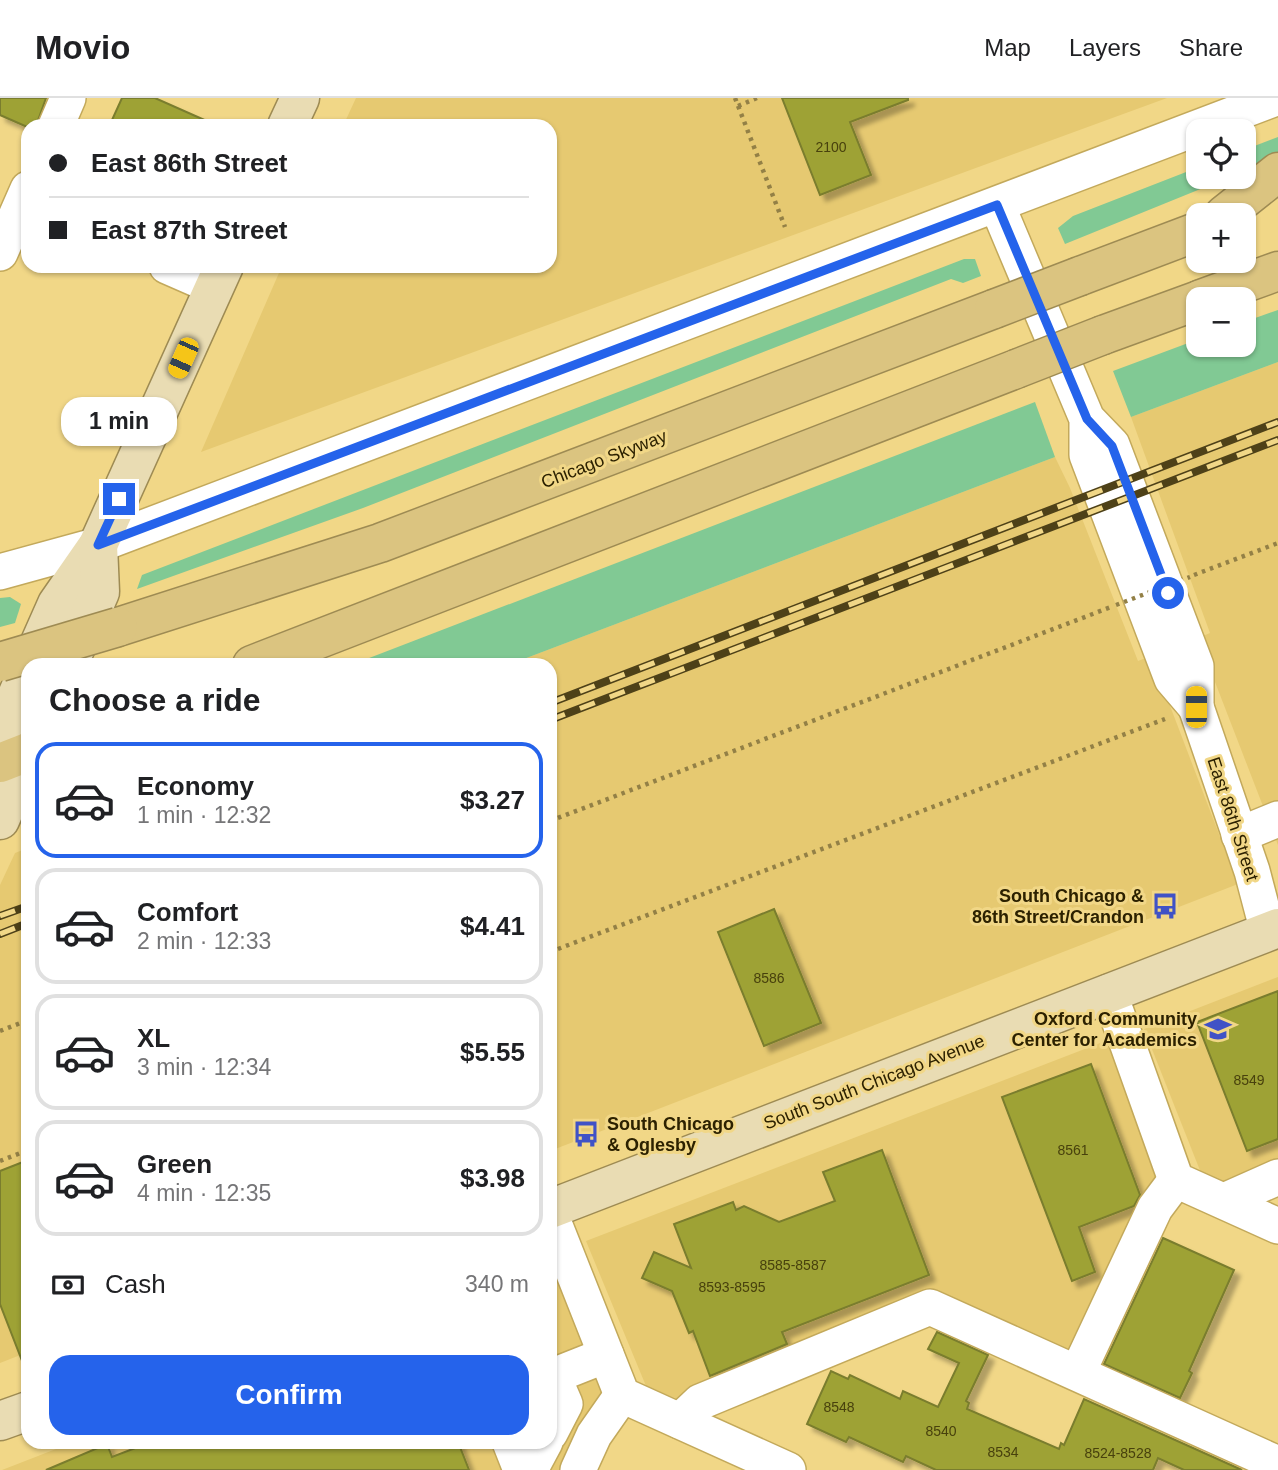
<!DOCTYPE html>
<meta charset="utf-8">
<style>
:root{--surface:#fff;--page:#f6f6f6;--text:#202124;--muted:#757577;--line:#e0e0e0;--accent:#2563eb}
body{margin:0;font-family:Helvetica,sans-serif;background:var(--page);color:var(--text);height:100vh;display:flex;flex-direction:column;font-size:26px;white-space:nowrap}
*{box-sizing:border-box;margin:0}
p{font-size:23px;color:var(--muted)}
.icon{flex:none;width:38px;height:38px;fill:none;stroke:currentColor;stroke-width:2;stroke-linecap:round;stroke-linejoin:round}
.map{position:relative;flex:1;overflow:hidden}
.panel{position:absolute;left:21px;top:560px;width:536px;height:791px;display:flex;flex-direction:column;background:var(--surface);border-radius:21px;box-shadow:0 2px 5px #0004}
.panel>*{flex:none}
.top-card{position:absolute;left:21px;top:21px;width:536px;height:154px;border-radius:21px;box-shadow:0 2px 5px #0004;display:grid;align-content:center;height:154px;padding:0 28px;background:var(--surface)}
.fabs{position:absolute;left:1186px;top:21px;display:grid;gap:14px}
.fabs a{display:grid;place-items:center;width:70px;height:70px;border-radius:14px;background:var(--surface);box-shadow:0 2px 5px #0004;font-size:35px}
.end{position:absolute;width:32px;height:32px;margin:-16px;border:9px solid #2563eb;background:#fff;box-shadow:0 0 0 4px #fff}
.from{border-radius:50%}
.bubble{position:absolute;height:49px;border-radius:21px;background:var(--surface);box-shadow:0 2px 5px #0004;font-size:23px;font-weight:700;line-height:49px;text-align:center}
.car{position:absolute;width:21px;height:42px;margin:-21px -10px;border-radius:9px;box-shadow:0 0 5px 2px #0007;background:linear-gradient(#f5c518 24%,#345 0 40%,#f5c518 0 76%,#345 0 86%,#f5c518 0)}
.top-card b{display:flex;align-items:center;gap:24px;height:66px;font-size:26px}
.top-card b+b{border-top:2px solid var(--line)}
.top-card i{width:18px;height:18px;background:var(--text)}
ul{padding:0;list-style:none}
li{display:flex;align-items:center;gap:21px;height:116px;margin:0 14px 10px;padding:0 14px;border:4px solid var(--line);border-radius:21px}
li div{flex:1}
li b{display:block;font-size:26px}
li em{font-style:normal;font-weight:700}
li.on{border-color:var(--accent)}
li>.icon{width:63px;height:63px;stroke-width:1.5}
h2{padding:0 28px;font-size:32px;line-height:84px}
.pay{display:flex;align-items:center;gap:18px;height:77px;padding:0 28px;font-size:26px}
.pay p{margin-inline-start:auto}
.primary-button{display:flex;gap:14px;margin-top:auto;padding:14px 28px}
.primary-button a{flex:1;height:80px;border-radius:21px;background:var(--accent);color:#fff;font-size:28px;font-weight:700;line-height:80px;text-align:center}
header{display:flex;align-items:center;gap:42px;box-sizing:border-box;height:98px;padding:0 35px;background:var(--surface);border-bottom:2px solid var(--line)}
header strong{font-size:33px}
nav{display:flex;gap:38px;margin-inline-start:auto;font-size:24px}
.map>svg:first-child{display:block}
.built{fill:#e6c971}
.green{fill:#81c994}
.building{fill:#9ea235;stroke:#7a7d2d;stroke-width:2;filter:url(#shadow)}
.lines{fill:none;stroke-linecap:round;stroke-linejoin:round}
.minor-casing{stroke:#c3a95b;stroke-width:38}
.major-casing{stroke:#9e8b53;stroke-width:41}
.highway-casing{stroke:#9e8b53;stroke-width:41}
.path{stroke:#938046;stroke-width:4.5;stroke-dasharray:3.5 5;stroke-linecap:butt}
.minor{stroke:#fff;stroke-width:35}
.major{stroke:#e9dcb3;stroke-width:38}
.highway{stroke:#dbc480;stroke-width:38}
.rail-casing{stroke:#4e4118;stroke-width:8}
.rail{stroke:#f1d787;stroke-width:5;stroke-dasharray:16;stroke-linecap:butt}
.highway-bridge-casing{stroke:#9e8b53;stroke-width:41;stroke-linecap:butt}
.path-bridge{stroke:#938046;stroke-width:4.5;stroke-dasharray:3.5 5;stroke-linecap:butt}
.highway-bridge{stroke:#dbc480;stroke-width:38}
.route{stroke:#2563eb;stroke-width:9}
.labels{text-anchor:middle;stroke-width:6;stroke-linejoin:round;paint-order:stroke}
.number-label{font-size:14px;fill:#48410d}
.street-label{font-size:18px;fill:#2c2100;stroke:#f1d787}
.poi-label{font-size:18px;font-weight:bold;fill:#2c2100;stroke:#f1d787;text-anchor:end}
</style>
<header>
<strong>Movio</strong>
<nav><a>Map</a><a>Layers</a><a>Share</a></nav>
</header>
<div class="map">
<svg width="1278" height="1372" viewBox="0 0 1278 1372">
<defs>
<filter id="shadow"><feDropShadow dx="6" dy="6" stdDeviation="2" flood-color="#0004"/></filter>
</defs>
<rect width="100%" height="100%" fill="#f1d787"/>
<!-- built -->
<g class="built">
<path d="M 356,0 L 1167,0 L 201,354 L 282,168 L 550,168 L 550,28 L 343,28 Z"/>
<path d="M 1278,264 L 1278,747 L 1198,540 L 1210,535 L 1131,319 Z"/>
<path d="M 1055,359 L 1070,390 L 1138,563 L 1151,558 L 1238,786 L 550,1053 L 550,567 L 508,567 Z"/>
<path d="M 28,750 L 28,1254 L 0,1265 L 0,787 L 15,755 Z"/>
<path d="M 1278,879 L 1278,1079 L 1245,1093 L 1201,1075 L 1144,931 Z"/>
<path d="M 1108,942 L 1162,1099 L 1078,1274 L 930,1209 L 695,1308 L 646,1288 L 586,1143 Z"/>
<path d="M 550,1160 L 611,1312 L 578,1372 L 2,1372 L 74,1344 L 550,1344 Z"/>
</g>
<!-- green -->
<g class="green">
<path d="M 1278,39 L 1278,59 L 1244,73 L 1244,52 Z"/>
<path d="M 1199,69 L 1199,79 L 1230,79 L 1065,146 L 1058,130 L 1073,118 Z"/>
<path d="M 964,161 L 975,161 L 981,178 L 963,185 L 951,181 L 363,410 L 137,491 L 142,477 Z"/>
<path d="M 1278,212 L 1278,264 L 1131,319 L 1113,273 L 1199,241 L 1199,247 L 1244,247 L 1244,224 Z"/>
<path d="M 1035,304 L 1055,359 L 508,567 L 351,567 Z"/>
<path d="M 10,499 L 21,506 L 15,525 L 0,529 L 0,500 Z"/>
</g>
<!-- building -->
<g class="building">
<path d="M 0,0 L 46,0 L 36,28 L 25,28 L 0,17 Z"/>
<path d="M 122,0 L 155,0 L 218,28 L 125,28 L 112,22 Z"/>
<path d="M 782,0 L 908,0 L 908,2 L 850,24 L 871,77 L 820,97 Z"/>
<path d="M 774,811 L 821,925 L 764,948 L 718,834 Z"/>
<path d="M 1278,893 L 1278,1041 L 1247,1053 L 1197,924 Z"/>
<path d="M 1091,966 L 1140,1097 L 1134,1108 L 1079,1129 L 1095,1174 L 1072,1183 L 1002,999 Z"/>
<path d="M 882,1052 L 929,1177 L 782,1234 L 787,1246 L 710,1278 L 693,1233 L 689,1235 L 672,1193 L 642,1180 L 654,1154 L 691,1170 L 674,1126 L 733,1104 L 736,1112 L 744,1108 L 779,1124 L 835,1103 L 823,1074 Z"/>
<path d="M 28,1062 L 28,1273 L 26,1273 L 0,1206 L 0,1073 Z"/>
<path d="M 1163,1140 L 1234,1172 L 1189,1273 L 1192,1275 L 1180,1300 L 1104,1266 Z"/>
<path d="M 937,1234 L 988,1257 L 966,1303 L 969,1305 L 967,1311 L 1059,1351 L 1061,1345 L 1064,1347 L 1084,1301 L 1242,1372 L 1184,1372 L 1158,1360 L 1153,1372 L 936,1372 L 906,1358 L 903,1364 L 849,1339 L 846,1344 L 807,1326 L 831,1273 L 848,1281 L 850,1277 L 900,1301 L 903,1293 L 938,1309 L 959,1265 L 928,1251 Z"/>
<path d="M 151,1344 L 458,1344 L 469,1372 L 46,1372 L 107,1346 L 112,1359 Z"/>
</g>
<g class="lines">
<!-- minor casing -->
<g class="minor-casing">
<g id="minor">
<path d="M 56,28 L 68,0"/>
<path d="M 997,107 L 1087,321 L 1112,347 L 1196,568 L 1196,609 L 1172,581 L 1087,357 L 1087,321"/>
<path d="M 0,155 L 28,91"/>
<path d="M 167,168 L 215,189"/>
<path d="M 0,474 L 98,447 L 1276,0"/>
<path d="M 1196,609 L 1252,773 L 1268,834"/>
<path d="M 1239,737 L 1278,721"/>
<path d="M 1109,894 L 1176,1082 L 1278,1128"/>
<path d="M 1224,1103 L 1278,1079"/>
<path d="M 550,1115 L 622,1297 L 788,1372"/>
<path d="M 1078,1274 L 1155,1110 L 1176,1082"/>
<path d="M 680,1323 L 700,1304 L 930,1209 L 1278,1366"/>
<path d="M 550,1335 L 565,1306 L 553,1278 L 606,1257"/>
<path d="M 510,1344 L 521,1372"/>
<path d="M 530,1372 L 545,1344"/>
<path d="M 578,1372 L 594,1337 L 622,1297"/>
</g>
</g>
<!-- major casing -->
<g class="major-casing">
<g id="major">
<path d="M 287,28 L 300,0"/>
<path d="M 30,567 L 57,506 L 98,447 L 224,168"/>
<path d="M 68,567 L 100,494 L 98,447"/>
<path d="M 0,637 L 28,572"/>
<path d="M 0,722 L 28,658"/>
<path d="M 550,1111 L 1278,830"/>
<path d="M 0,1323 L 28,1313"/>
</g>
</g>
<!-- highway casing -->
<g class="highway-casing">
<g id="highway">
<path d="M 1224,117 L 1278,74"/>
<path d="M 1080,178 L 1199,133"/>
<path d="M 1201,201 L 1278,173"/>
<path d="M 1103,237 L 1199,202"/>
<path d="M 118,529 L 380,445 L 994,211"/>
<path d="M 252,567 L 1016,271"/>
<path d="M 0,665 L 28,654"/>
</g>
</g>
<!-- path -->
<g class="path">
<path d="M 735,0 L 785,129"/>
<path d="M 738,8 L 757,0"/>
<path d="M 1194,477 L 1278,445"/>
<path d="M 550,723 L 1111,509"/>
<path d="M 550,854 L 1165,621"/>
<path d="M 0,933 L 28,922"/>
<path d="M 0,1063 L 28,1052"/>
</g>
<!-- minor -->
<use href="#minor" class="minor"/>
<!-- major -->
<use href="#major" class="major"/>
<!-- highway -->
<use href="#highway" class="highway"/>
<!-- rail casing -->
<g class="rail-casing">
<g id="rail">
<path d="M 550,605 L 1278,324"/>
<path d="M 550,622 L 1278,342"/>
<path d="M 0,818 L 28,808"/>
<path d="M 0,836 L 28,825"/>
</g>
</g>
<!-- rail -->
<use href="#rail" class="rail"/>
<!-- highway-bridge casing -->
<g class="highway-bridge-casing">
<g id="highway-bridge">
<path d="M 994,211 L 1080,178"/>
<path d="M 1016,271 L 1103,237"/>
<path d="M 0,564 L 118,529"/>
</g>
</g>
<!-- path-bridge -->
<path class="path-bridge" d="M 1116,507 L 1190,479"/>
<!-- highway-bridge -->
<use href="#highway-bridge" class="highway-bridge"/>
</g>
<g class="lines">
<!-- route -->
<path class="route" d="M 119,401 L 98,447 L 997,107 L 1087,321 L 1112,348 L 1168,495"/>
</g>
<!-- icons -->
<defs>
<g id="bus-bare" transform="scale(2.1)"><path d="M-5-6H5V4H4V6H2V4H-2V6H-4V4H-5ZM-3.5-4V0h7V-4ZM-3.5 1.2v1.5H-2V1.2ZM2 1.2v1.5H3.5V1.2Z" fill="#4052c6" stroke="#f1d787" stroke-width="2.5" paint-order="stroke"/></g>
<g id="school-bare" transform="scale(2.1)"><path d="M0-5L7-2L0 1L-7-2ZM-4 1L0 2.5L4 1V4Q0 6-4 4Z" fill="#4052c6" stroke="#f1d787" stroke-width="2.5" paint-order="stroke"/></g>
</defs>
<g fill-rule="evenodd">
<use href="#bus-bare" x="1165" y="808"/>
<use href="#school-bare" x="1218" y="931"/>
<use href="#bus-bare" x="586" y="1036"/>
</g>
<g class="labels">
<!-- number labels -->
<g class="number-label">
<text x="831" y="54">2100</text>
<text x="769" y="885">8586</text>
<text x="1249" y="987">8549</text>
<text x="1073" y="1057">8561</text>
<text x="793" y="1172">8585-8587</text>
<text x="732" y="1194">8593-8595</text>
<text x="839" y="1314">8548</text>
<text x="941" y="1338">8540</text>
<text x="1003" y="1359">8534</text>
<text x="1118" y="1360">8524-8528</text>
</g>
<!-- street labels -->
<g class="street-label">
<text transform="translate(604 361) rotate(-21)" y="6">Chicago Skyway</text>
<text transform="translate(1233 721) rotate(72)" y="6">East 86th Street</text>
<text transform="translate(874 984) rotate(-21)" y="6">South South Chicago Avenue</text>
</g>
<!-- poi labels -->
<g class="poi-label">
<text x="1144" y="804">South Chicago &amp;<tspan x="1144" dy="21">86th Street/Crandon</tspan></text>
<text x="1197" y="927">Oxford Community<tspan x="1197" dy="21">Center for Academics</tspan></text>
<text x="607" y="1032" text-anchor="start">South Chicago<tspan x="607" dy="21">&amp; Oglesby</tspan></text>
</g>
</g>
</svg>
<div class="fabs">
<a><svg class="icon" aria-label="locate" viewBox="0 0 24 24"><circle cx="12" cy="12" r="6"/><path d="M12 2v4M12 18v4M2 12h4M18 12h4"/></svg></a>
<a>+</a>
<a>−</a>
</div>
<i class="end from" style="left:1168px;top:495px"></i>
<i class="end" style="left:119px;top:401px"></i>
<div class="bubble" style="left:61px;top:299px;width:116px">1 min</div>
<i class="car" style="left:183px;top:260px;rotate:204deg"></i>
<i class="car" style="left:1196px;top:609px;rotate:0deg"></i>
<div class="top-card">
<b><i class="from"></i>East 86th Street</b>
<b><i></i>East 87th Street</b>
</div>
<section class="panel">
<h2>Choose a ride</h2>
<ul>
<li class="on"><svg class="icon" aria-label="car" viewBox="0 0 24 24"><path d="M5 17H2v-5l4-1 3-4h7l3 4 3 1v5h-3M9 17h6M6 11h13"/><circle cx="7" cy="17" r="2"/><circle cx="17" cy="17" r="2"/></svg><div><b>Economy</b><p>1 min · 12:32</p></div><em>$3.27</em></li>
<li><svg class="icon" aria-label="car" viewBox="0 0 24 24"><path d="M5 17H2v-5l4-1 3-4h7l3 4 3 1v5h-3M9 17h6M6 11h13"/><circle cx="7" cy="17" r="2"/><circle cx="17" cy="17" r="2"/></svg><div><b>Comfort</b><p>2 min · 12:33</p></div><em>$4.41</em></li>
<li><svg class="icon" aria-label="car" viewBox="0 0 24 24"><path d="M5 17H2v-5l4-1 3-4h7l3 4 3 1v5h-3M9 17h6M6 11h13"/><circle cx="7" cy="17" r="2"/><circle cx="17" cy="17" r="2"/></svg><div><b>XL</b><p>3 min · 12:34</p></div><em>$5.55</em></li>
<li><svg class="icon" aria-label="car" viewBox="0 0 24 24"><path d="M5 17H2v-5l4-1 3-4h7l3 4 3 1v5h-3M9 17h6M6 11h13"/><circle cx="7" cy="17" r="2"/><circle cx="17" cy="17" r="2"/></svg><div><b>Green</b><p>4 min · 12:35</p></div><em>$3.98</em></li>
</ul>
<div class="pay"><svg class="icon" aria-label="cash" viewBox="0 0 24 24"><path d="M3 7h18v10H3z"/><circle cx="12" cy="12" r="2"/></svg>Cash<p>340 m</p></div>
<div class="primary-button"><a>Confirm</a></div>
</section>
</div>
